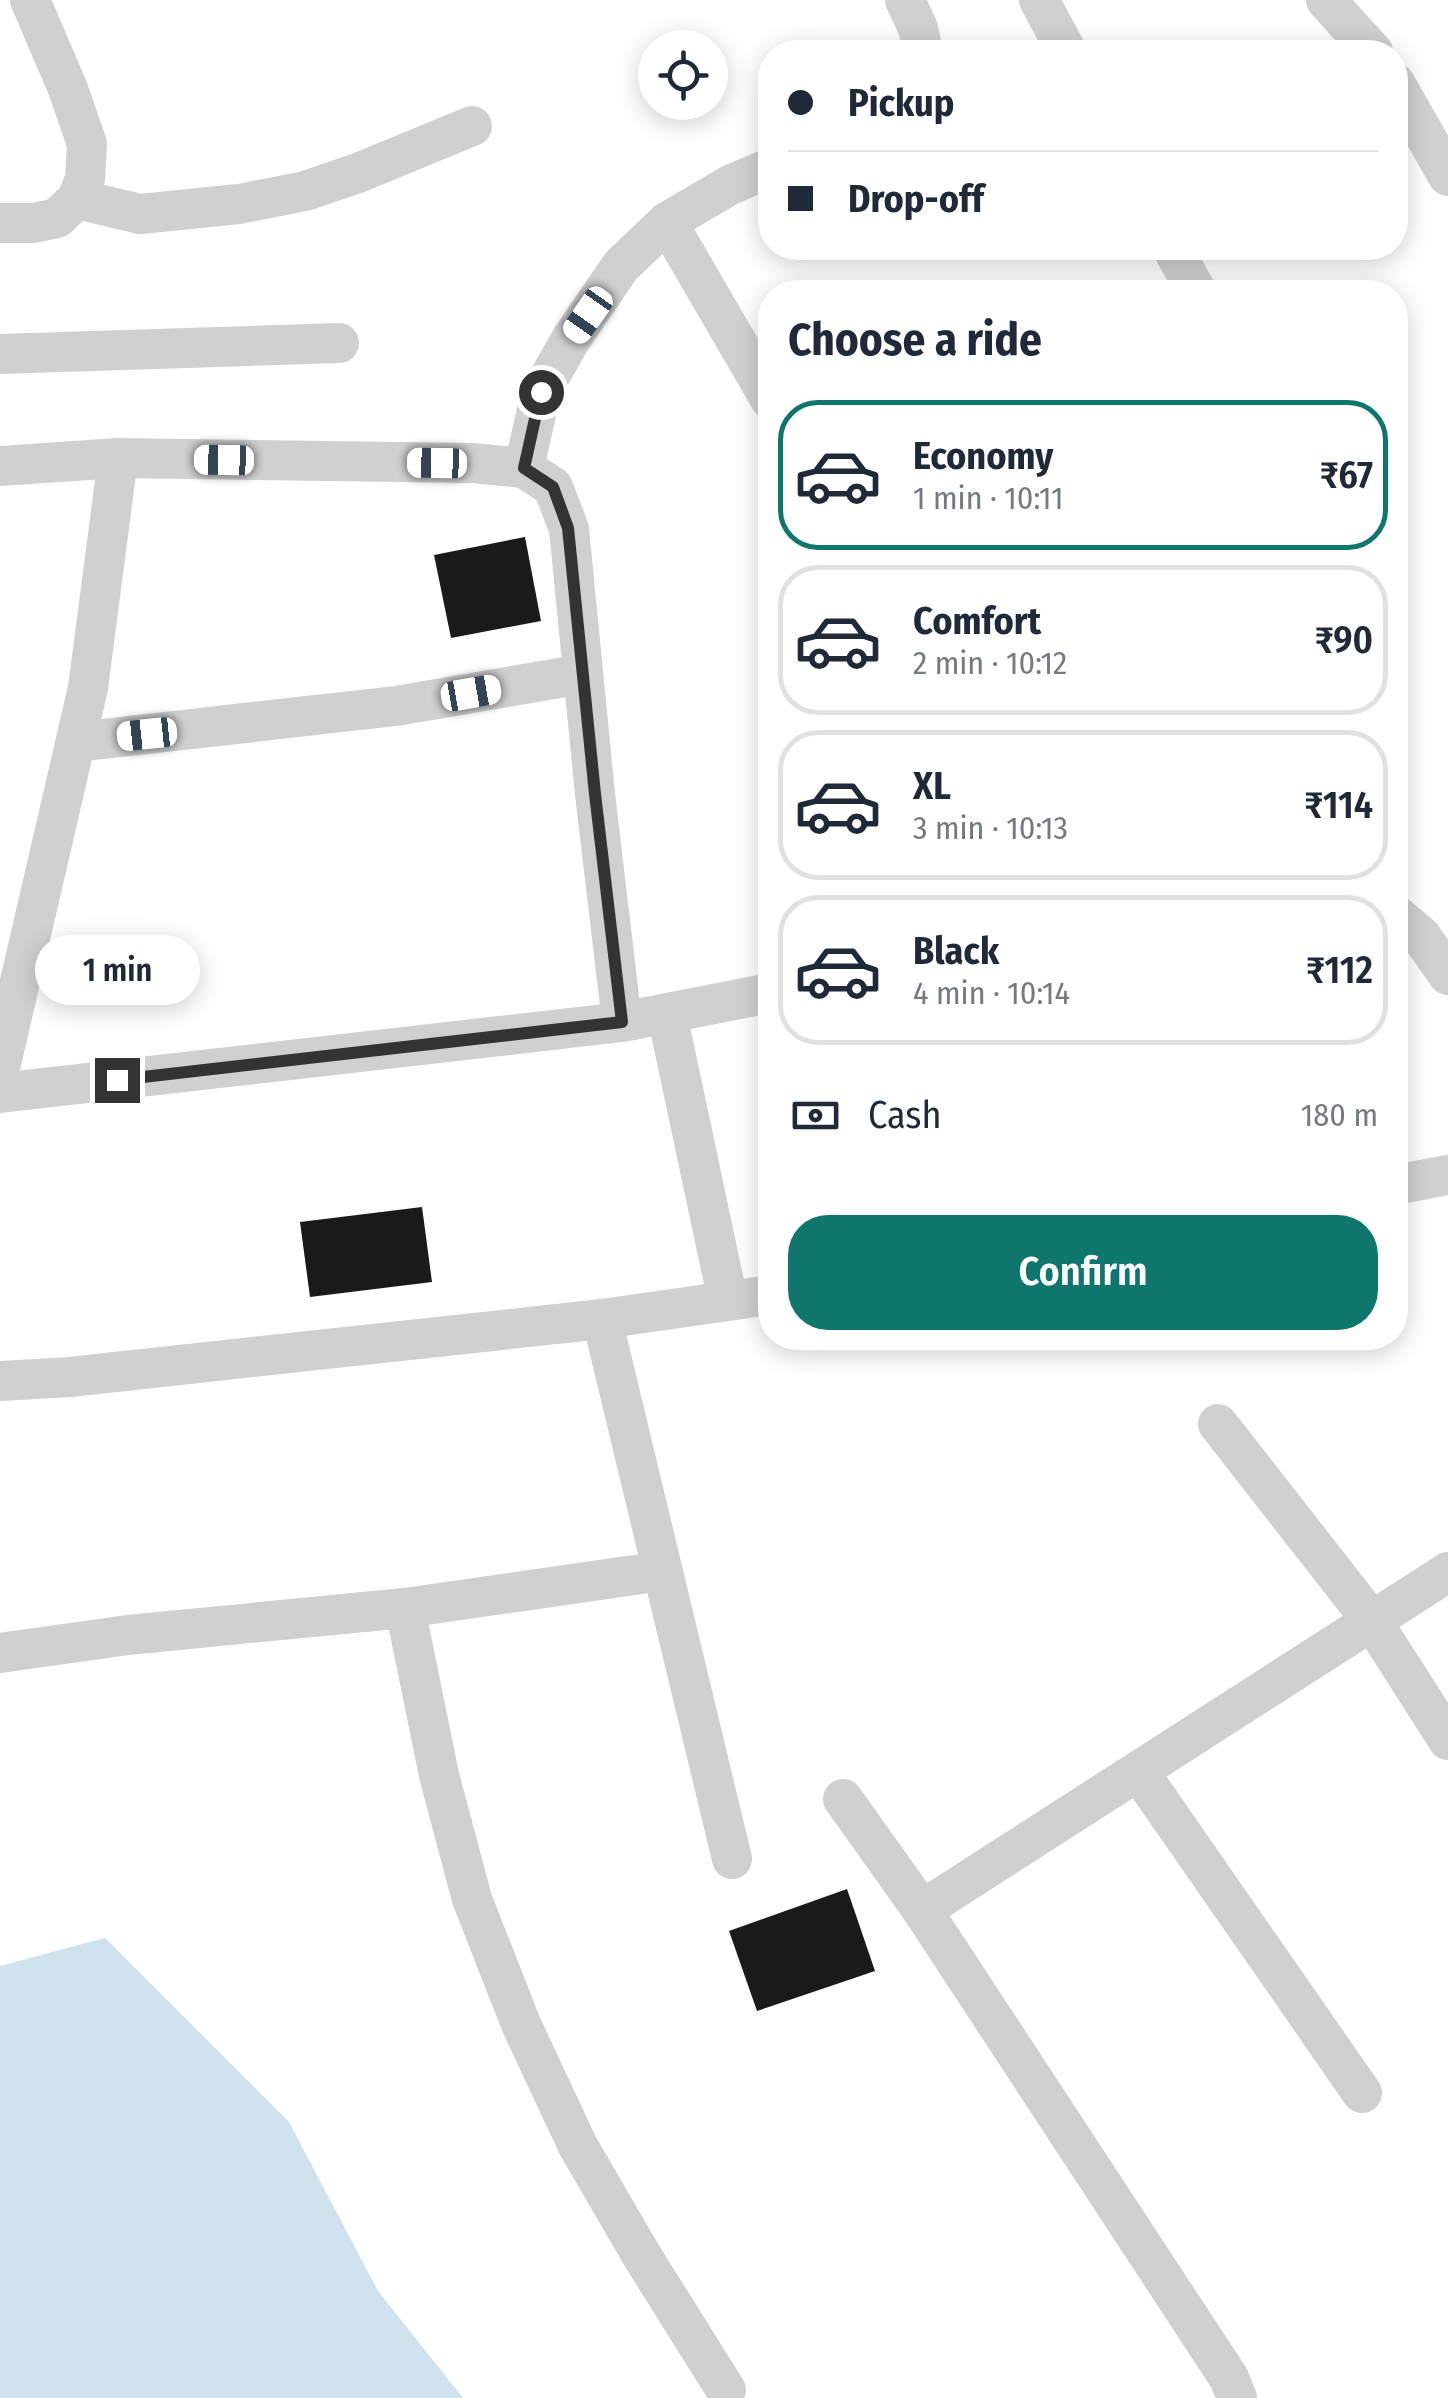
<!DOCTYPE html>
<meta charset="utf-8">
<style>
:root{--surface:#fff;--page:#f2f2f3;--text:#1f2937;--muted:#747a83;--line:#e0e1e3;--accent:#0f766e}
body{margin:0;font-family:"Fira Sans Condensed",sans-serif;background:var(--page);color:var(--text);height:100vh;display:flex;flex-direction:column;font-size:38px;white-space:nowrap}
*{box-sizing:border-box;margin:0}
p{font-size:32px;color:var(--muted)}
.icon{flex:none;width:55px;height:55px;fill:none;stroke:currentColor;stroke-width:2;stroke-linecap:round;stroke-linejoin:round}
.map{position:relative;flex:1;overflow:hidden}
.side{position:absolute;left:758px;top:280px;width:650px;height:1070px;display:flex;flex-direction:column;background:var(--surface);border-radius:40px;box-shadow:0 5px 25px #0003}
.side>*{flex:none}
.top-card{position:absolute;left:758px;top:40px;width:650px;height:220px;border-radius:40px;box-shadow:0 5px 25px #0003;display:grid;align-content:center;height:220px;padding:0 30px;background:var(--surface)}
.buttons{position:absolute;left:638px;top:30px;display:grid;gap:20px}
.buttons a{display:grid;place-items:center;width:90px;height:90px;border-radius:50%;background:var(--surface);box-shadow:0 5px 25px #0003;font-size:50px}
.end{position:absolute;width:45px;height:45px;margin:-22px;border:12px solid #333;background:#fff;box-shadow:0 0 0 5px #fff}
.from{border-radius:50%}
.bubble{position:absolute;height:70px;border-radius:35px;background:var(--surface);box-shadow:0 5px 25px #0003;font-size:32px;font-weight:600;line-height:70px;text-align:center}
.car{position:absolute;width:30px;height:60px;margin:-30px -15px;border-radius:12px;box-shadow:0 0 8px 2px #0007;background:linear-gradient(#fff 24%,#345 0 40%,#fff 0 76%,#345 0 86%,#fff 0)}
.top-card b{display:flex;align-items:center;gap:35px;height:95px;font-size:38px}
.top-card b+b{border-top:2px solid var(--line)}
.top-card i{width:25px;height:25px;background:var(--text)}
ul{padding:0;list-style:none}
li{display:flex;align-items:center;gap:30px;height:150px;margin:0 20px 15px;padding:0 10px;border:5px solid var(--line);border-radius:40px}
li div{flex:1}
li b{display:block;font-size:38px}
li em{font-style:normal;font-weight:600}
li.current{border-color:var(--accent)}
li>.icon{width:90px;height:90px;stroke-width:1.5}
h2{padding:0 30px;font-size:45px;line-height:120px}
.pay{display:flex;align-items:center;gap:25px;height:110px;padding:0 30px;font-size:38px}
.pay p{margin-inline-start:auto}
.action{display:flex;gap:20px;margin-top:auto;padding:20px 30px}
.action a{flex:1;height:115px;border-radius:40px;background:var(--accent);color:#fff;font-size:40px;font-weight:600;line-height:115px;text-align:center}
.map>svg:first-child{display:block}
.water{fill:#cfe2ee}
.building{fill:#1a1a1a}
.lines{fill:none;stroke-linecap:round;stroke-linejoin:round}
.street{stroke:#d0d0d0;stroke-width:40}
.route{stroke:#333;stroke-width:12}
</style>
<div class="map">
<svg width="1448" height="2398" viewBox="0 0 1448 2398">
<rect width="100%" height="100%" fill="#fff"/>
<!-- water -->
<path class="water" d="M 105,1938 L 289,2122 L 378,2291 L 463,2398 L 0,2398 L 0,1966 Z"/>
<!-- building -->
<g class="building">
<path d="M 525,537 L 541,621 L 451,638 L 434,555 Z"/>
<path d="M 422,1207 L 432,1282 L 310,1297 L 300,1222 Z"/>
<path d="M 847,1889 L 875,1971 L 757,2011 L 729,1931 Z"/>
</g>
<g class="lines">
<!-- street -->
<g class="street">
<path d="M 905,0 L 918,28 L 923,52"/>
<path d="M 1039,0 L 1067,52"/>
<path d="M 1326,0 L 1373,52"/>
<path d="M 1395,83 L 1448,176"/>
<path d="M 77,199 L 140,214 L 239,204 L 305,191 L 358,173 L 472,126"/>
<path d="M 667,222 L 770,399"/>
<path d="M 0,223 L 34,223 L 57,218 L 77,199 L 85,179 L 87,144 L 68,89 L 30,0"/>
<path d="M 1172,248 L 1197,292"/>
<path d="M 0,354 L 339,343"/>
<path d="M 0,466 L 118,458 L 472,463 L 524,468 L 553,487 L 569,529 L 595,794 L 622,1022"/>
<path d="M 524,468 L 541,392 L 571,339 L 621,266 L 667,222 L 730,185 L 770,168"/>
<path d="M 76,742 L 396,706 L 583,674"/>
<path d="M 1395,914 L 1421,936 L 1448,975"/>
<path d="M 667,1014 L 728,1301"/>
<path d="M 0,1068 L 88,688 L 118,458"/>
<path d="M 0,1093 L 622,1022 L 770,993"/>
<path d="M 1395,1185 L 1448,1175"/>
<path d="M 602,1319 L 732,1859"/>
<path d="M 0,1381 L 70,1377 L 602,1319 L 770,1295"/>
<path d="M 1218,1424 L 1372,1621 L 1448,1740"/>
<path d="M 405,1608 L 439,1775 L 472,1899 L 521,2024 L 578,2146 L 642,2256 L 726,2390"/>
<path d="M 0,1653 L 128,1635 L 405,1608 L 662,1571"/>
<path d="M 1139,1772 L 1362,2093"/>
<path d="M 843,1799 L 922,1910 L 1229,2378 L 1237,2398"/>
<path d="M 922,1910 L 1448,1572"/>
</g>
</g>
<g class="lines">
<!-- route -->
<path class="route" d="M 117,1080 L 622,1022 L 595,794 L 568,528 L 553,487 L 524,468 L 541,392"/>
</g>
</svg>
<div class="buttons">
<a><svg class="icon" aria-label="locate" viewBox="0 0 24 24"><circle cx="12" cy="12" r="6"/><path d="M12 2v4M12 18v4M2 12h4M18 12h4"/></svg></a>
</div>
<i class="end from" style="left:541px;top:392px"></i>
<i class="end" style="left:117px;top:1080px"></i>
<div class="bubble" style="left:35px;top:935px;width:165px">1 min</div>
<i class="car" style="left:588px;top:315px;rotate:215deg"></i>
<i class="car" style="left:224px;top:460px;rotate:271deg"></i>
<i class="car" style="left:437px;top:463px;rotate:271deg"></i>
<i class="car" style="left:471px;top:693px;rotate:80deg"></i>
<i class="car" style="left:147px;top:734px;rotate:264deg"></i>
<div class="top-card">
<b><i class="from"></i>Pickup</b>
<b><i></i>Drop-off</b>
</div>
<section class="side">
<h2>Choose a ride</h2>
<ul>
<li class="current"><svg class="icon" aria-label="car" viewBox="0 0 24 24"><path d="M5 17H2v-5l4-1 3-4h7l3 4 3 1v5h-3M9 17h6M6 11h13"/><circle cx="7" cy="17" r="2"/><circle cx="17" cy="17" r="2"/></svg><div><b>Economy</b><p>1 min · 10:11</p></div><em>₹67</em></li>
<li><svg class="icon" aria-label="car" viewBox="0 0 24 24"><path d="M5 17H2v-5l4-1 3-4h7l3 4 3 1v5h-3M9 17h6M6 11h13"/><circle cx="7" cy="17" r="2"/><circle cx="17" cy="17" r="2"/></svg><div><b>Comfort</b><p>2 min · 10:12</p></div><em>₹90</em></li>
<li><svg class="icon" aria-label="car" viewBox="0 0 24 24"><path d="M5 17H2v-5l4-1 3-4h7l3 4 3 1v5h-3M9 17h6M6 11h13"/><circle cx="7" cy="17" r="2"/><circle cx="17" cy="17" r="2"/></svg><div><b>XL</b><p>3 min · 10:13</p></div><em>₹114</em></li>
<li><svg class="icon" aria-label="car" viewBox="0 0 24 24"><path d="M5 17H2v-5l4-1 3-4h7l3 4 3 1v5h-3M9 17h6M6 11h13"/><circle cx="7" cy="17" r="2"/><circle cx="17" cy="17" r="2"/></svg><div><b>Black</b><p>4 min · 10:14</p></div><em>₹112</em></li>
</ul>
<div class="pay"><svg class="icon" aria-label="cash" viewBox="0 0 24 24"><path d="M3 7h18v10H3z"/><circle cx="12" cy="12" r="2"/></svg>Cash<p>180 m</p></div>
<div class="action"><a>Confirm</a></div>
</section>
</div>
